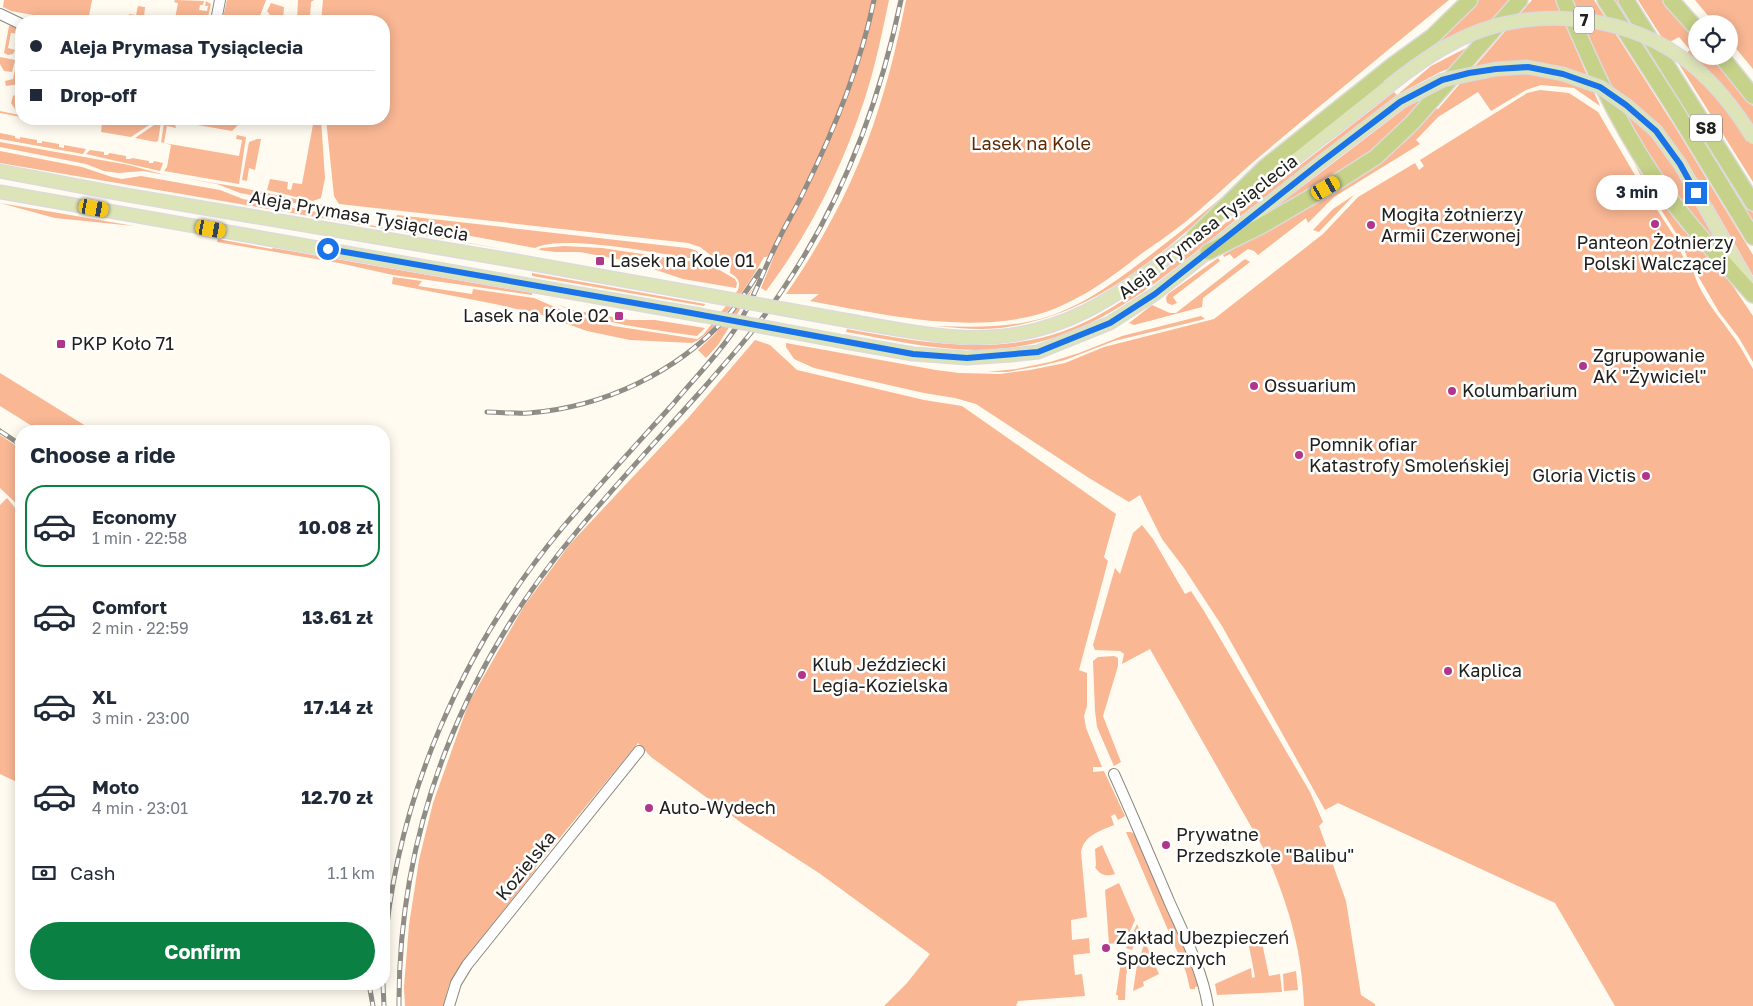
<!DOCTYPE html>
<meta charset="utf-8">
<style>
:root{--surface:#fff;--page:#f2f2f3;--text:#1f2937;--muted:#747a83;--line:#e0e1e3;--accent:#0b8043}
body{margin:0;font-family:"Golos Text",sans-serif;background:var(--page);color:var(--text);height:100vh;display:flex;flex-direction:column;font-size:19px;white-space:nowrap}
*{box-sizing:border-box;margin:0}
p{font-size:16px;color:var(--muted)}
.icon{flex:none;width:28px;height:28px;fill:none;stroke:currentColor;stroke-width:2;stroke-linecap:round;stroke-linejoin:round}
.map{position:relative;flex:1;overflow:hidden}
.sheet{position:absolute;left:15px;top:425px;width:375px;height:565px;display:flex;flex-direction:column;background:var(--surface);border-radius:20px;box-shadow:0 2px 12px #0003}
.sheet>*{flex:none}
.hud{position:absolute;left:15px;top:15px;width:375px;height:110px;border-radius:20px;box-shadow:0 2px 12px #0003;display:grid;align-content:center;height:110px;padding:0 15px;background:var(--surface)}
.fabs{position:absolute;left:1688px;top:15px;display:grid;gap:10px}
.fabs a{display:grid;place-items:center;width:50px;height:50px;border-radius:50%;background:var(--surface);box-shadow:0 2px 12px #0003;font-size:25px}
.end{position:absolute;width:22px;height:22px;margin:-11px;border:6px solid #1a73e8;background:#fff;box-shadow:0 0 0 2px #fff}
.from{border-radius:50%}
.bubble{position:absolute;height:35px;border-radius:18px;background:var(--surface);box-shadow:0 2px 12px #0003;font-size:16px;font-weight:700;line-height:35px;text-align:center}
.car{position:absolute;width:15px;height:30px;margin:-15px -8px;border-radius:6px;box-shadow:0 0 4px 1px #0007;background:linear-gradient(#f5c518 24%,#345 0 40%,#f5c518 0 76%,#345 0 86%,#f5c518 0)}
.hud b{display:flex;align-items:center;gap:18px;height:48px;font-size:19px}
.hud b+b{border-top:1px solid var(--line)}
.hud i{width:12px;height:12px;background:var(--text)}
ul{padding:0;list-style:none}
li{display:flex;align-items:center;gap:15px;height:82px;margin:0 10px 8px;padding:0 5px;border:2px solid transparent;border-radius:20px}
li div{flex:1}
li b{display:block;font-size:19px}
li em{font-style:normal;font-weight:700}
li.current{border-color:var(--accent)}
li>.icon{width:45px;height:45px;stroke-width:1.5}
h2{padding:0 15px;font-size:22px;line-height:60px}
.pay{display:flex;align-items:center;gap:12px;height:55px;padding:0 15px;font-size:19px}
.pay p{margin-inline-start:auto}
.action{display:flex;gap:10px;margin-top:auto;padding:10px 15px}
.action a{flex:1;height:58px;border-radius:30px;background:var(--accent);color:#fff;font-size:20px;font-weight:700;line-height:58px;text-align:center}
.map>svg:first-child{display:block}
.green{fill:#f9b794}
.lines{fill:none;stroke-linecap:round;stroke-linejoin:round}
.minor-casing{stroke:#8b897f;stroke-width:12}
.major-casing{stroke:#dbdbdb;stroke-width:15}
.highway-casing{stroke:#dbdbdb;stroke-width:18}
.minor{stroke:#fff;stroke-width:10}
.major{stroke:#dde4b8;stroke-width:12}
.highway{stroke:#c6d289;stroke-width:15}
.rail-casing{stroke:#8f8d85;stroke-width:5}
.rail{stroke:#fff;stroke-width:3;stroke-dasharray:9;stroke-linecap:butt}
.major-bridge-casing{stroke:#dbdbdb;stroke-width:15;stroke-linecap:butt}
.major-bridge{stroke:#dde4b8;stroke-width:12}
.route{stroke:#1a73e8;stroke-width:6}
.poi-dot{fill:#af368b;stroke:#fff;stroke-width:2}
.labels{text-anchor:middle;stroke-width:5;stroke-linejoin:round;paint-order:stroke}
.shield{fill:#fff;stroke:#646360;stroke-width:1}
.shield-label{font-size:16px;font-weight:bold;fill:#21201c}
.park-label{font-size:18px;fill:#5e2801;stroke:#fff}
.poi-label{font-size:18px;fill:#21201c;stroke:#fff;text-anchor:start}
.street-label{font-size:18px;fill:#21201c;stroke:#fff}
</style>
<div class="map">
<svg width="1753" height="1006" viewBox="0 0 1753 1006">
<rect width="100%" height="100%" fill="#fffbf0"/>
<!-- green -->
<g class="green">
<path d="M 4,0 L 92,0 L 88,21 L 66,21 L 11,11 L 3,7 Z"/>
<path d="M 175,0 L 204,1 L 203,5 L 200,5 L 199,10 L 207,11 L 208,6 L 205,6 L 206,1 L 211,4 L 207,21 L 127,21 L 129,14 L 136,15 L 138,6 L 145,7 L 144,17 L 157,19 L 158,15 L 175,18 L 178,3 L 174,2 Z"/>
<path d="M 227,0 L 266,0 L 260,16 L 251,21 L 222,21 Z"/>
<path d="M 298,0 L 314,0 L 311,2 L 310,17 L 312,21 L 297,21 Z"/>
<path d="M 323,0 L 889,0 C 882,33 875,68 864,101 C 842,168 809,234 766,291 L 761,288 L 774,256 L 764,257 C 751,281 717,333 692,343 L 630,340 L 587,331 L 542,315 L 495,304 L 392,284 L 393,277 L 422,281 L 418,286 L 472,294 L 473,289 L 534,298 L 571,314 L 614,326 L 697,339 L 703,335 L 736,293 C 742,284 739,278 730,273 L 731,259 L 712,256 L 700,247 L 688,243 L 339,204 L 334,196 L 326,119 L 384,119 L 384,21 L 321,21 Z"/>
<path d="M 906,0 L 1449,0 C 1383,54 1317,108 1252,163 C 1229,183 1207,204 1184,223 C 1170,234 1155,244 1141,254 C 1107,281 1067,310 1023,318 C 953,331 880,314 810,301 L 819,294 L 786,294 C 826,237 860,171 880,104 C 891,70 899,35 906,0 Z"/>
<path d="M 1475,0 L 1509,0 L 1491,21 L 1460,32 L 1436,44 L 1413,59 Z"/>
<path d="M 1532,0 L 1555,0 L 1600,106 L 1574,88 L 1541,85 L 1526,90 L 1491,111 L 1478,92 L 1438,117 L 1416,140 L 1420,144 L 1334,197 L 1308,223 L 1306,218 L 1258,255 L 1254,251 L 1248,249 L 1234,259 L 1230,254 L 1224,257 L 1223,255 L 1228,252 L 1374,167 L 1407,140 L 1436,109 L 1438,109 Z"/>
<path d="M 1568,0 L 1594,0 L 1675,127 L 1753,255 L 1753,276 L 1712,204 L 1699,211 L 1727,260 L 1671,191 L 1627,120 Z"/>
<path d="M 1613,0 L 1619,0 L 1753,213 L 1753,224 Z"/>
<path d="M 1638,0 L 1665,0 L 1696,36 L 1696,56 L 1714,56 L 1753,106 L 1753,182 L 1677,61 L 1690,50 L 1679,37 L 1666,44 Z"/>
<path d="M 1695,0 L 1753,0 L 1753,69 L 1729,40 L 1729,24 L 1715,24 Z"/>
<path d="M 271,3 L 284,7 L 283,20 L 273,19 L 267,11 Z"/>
<path d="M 11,25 L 21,29 L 21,34 L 11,33 L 8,48 L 15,50 L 13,54 L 8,55 L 4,53 L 9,26 Z"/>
<path d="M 1470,46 L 1449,69 L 1442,71 L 1397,95 C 1344,136 1291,177 1238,218 C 1168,273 1100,337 1008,348 C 953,355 899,341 846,332 L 847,329 C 909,340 968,352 1031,340 C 1099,328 1152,279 1206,238 C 1269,190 1331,141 1394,92 L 1397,95 L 1431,66 Z"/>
<path d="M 0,57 L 15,60 L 12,72 L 4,71 L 0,64 Z"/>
<path d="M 21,68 L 21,84 L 6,86 L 5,81 L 13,79 L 15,70 Z"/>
<path d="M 1540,90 L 1569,93 L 1598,112 L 1639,182 L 1678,242 C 1680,252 1683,260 1692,266 C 1698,294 1719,316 1735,339 C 1742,349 1747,359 1753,369 L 1753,1006 L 1615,1006 L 1555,903 L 1338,803 L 1325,810 L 1222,626 L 1184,568 L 1162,539 L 1140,495 L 1129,502 L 1089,478 L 976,404 L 955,398 L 924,393 L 814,368 L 794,359 L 786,347 L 786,343 L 936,370 L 959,373 L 1000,374 L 1030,370 L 1065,363 L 1104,347 L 1214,319 L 1323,234 L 1358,197 L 1415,163 L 1419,170 L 1424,166 L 1420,160 L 1527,93 Z"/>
<path d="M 21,92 L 21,117 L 0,113 L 0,111 L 19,115 L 11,103 L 13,96 Z"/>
<path d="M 1418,101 L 1422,101 L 1398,128 L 1359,161 L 1261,218 L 1405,108 Z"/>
<path d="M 96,119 L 158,119 L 131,137 L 101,132 L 102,123 Z"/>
<path d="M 184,119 L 244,119 L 232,131 L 186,123 Z"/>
<path d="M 314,119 L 321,119 L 325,178 L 321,198 L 313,201 L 267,190 L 270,179 L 288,182 L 287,189 L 291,190 L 293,183 L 302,184 Z"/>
<path d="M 160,121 L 161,122 L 158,141 L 156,142 L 135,138 Z"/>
<path d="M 166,122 L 175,124 L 176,128 L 167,126 L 164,143 L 239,156 L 242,140 L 236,139 L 237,135 L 246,137 L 239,184 L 164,171 L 167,167 L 171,145 L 161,142 L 164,123 Z"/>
<path d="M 0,133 L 15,136 L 15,138 L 20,139 L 20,137 L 37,140 L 37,143 L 42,143 L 42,141 L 59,144 L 59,147 L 64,148 L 64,145 L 86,149 L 83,154 L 0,139 Z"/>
<path d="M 257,139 L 261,139 L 255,170 L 249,168 L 247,181 L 242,180 L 249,142 Z"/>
<path d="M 0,142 L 129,165 L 165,175 L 238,187 L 333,207 L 332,210 L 240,193 L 217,184 L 143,171 L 118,173 L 104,171 L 86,164 L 0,147 Z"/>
<path d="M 90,150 L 104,152 L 104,155 L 108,155 L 109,153 L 126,156 L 126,159 L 131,159 L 132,158 L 149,161 L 149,163 L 153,163 L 154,161 L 163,163 L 160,171 L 86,154 Z"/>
<path d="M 0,151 L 82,167 L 112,177 L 122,179 L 141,176 L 220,190 L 243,199 L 333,215 L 332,218 L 344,220 L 345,217 L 353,218 L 353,222 L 508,250 L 0,163 Z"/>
<path d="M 1634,163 L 1647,183 L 1684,231 L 1686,230 L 1726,276 L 1753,316 L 1753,362 L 1739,338 L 1719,312 L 1698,276 L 1697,266 L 1687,257 L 1681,241 L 1648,189 Z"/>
<path d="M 1253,171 C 1182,236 1107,312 1007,327 C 983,331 959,328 935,326 C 966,327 997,328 1027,322 C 1075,313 1115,282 1153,253 C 1187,227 1220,199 1253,171 Z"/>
<path d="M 1354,195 L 1319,232 L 1313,230 L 1333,209 Z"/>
<path d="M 0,203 L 134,226 L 55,218 Z"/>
<path d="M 397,215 L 687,248 L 695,250 L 710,260 L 722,263 L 722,268 L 710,262 L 695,259 C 660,254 563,234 535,248 L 395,222 Z"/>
<path d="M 218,239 L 272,249 L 273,248 L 532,293 L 532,295 L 393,275 L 339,263 L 217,242 Z"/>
<path d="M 564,246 L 602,248 L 709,264 L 735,279 L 737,283 L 736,288 L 683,279 L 632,262 L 580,252 L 555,252 L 539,250 L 541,248 Z"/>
<path d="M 1218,258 L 1220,261 L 1173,297 L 1177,303 L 1172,305 L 1167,303 L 1166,298 L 1168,294 Z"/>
<path d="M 1245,259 L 1250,262 L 1203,298 L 1202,307 L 1134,325 L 1129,323 L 1152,305 L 1170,313 L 1176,313 Z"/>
<path d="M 532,273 L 705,304 L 704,306 L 532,276 Z"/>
<path d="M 754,287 L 718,345 L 706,358 L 698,350 L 715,334 Z"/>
<path d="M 556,304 L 573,310 L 630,320 L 655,320 L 705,328 L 697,336 C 649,329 600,324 556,304 Z"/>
<path d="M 1201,316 L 1205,319 L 1114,341 L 1065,360 L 1040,366 L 1007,372 L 987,372 L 1016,369 L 1050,362 L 1079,353 L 1122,336 Z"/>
<path d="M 755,340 L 770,345 L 797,370 L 924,400 L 962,406 L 1116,514 L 1104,557 L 1108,561 L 1079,670 L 1087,673 L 1087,706 L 1084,716 L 1086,728 L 1102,767 L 1093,767 L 1093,772 L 1104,771 L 1125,816 L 1118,820 L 1115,814 L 1111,816 L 1114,825 C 1100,831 1084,835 1081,852 L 1087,917 L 1071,920 L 1072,940 L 1089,938 L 1090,953 L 1073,955 L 1075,975 L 1082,974 L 1085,996 L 1018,1001 L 1016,1006 L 884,1006 L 907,983 L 930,954 L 819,873 L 743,824 L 651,757 L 638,743 L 535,868 L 536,869 L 468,955 L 449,985 L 443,1006 L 405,1006 L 404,987 L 409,925 L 419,860 L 433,803 L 469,702 L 524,606 L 570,544 L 689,417 Z"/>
<path d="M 0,373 L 94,431 L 40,431 L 0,406 Z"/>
<path d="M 0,435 L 21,449 L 21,508 L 0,488 Z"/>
<path d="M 7,498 L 21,515 L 21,784 L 0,774 L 0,505 Z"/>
<path d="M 1142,525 L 1153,539 L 1185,594 L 1191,591 L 1204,611 L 1310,792 L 1323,822 L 1319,826 L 1346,901 L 1361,995 L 1375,1004 L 1375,1006 L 1304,1006 C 1302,949 1288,903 1265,851 L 1150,649 L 1122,664 L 1124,654 L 1120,651 L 1095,650 L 1093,645 L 1115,568 L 1120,574 L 1133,533 Z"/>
<path d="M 1114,656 L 1118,658 L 1118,666 L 1103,716 L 1121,762 L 1114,766 L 1097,727 L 1095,711 L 1093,661 L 1098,657 Z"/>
<path d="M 1126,832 L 1131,832 L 1136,835 L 1195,973 L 1199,986 L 1195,987 L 1195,989 L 1190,989 L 1186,972 Z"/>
<path d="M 1102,845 L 1115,874 C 1106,877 1100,875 1095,867 L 1096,866 L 1095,849 Z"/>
<path d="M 1119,883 L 1135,920 L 1125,942 L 1109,944 L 1105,890 Z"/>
<path d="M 1137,924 L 1140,931 L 1132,950 L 1126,948 Z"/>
<path d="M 1145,942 L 1159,974 L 1143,982 L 1144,986 L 1133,991 L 1137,965 Z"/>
<path d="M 1262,943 L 1269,976 L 1280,974 L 1282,992 L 1217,995 L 1215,984 L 1251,968 L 1252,978 L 1255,977 L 1249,946 Z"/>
<path d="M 1125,951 L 1131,953 L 1126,976 L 1125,1000 L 1118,1000 L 1118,995 L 1116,995 L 1120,968 Z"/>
<path d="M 1296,971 L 1298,990 L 1284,991 L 1283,974 Z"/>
</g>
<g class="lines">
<!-- minor casing -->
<g class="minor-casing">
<g id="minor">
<path d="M 0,14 L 21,24"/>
<path d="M 216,21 L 220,0"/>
<path d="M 1114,774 C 1133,816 1151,859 1169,901 C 1184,935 1202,969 1208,1006"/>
<path d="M 449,1006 L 456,983 L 467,965 L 639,751"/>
</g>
</g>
<!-- major casing -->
<g class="major-casing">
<g id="major">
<path d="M 0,171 L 121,194 L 511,260 L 712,296"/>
<path d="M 0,192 L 700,315"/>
<path d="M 1705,207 L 1748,283"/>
<path d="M 1230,209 L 1388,87"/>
<path d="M 850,321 C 886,327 922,335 959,337 C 1061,344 1125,291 1200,232"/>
<path d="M 845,342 L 913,354 L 967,358 L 1011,355 L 1038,352 L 1110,323 L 1155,294 L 1320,163 L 1400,102"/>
</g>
</g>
<!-- highway casing -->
<g class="highway-casing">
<g id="highway">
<path d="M 1564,0 C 1589,59 1615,118 1651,172 C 1681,217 1717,255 1753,295"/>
<path d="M 1605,0 L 1673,106 L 1753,237"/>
<path d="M 1626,0 L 1753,203"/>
<path d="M 1671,0 L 1696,28"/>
<path d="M 1721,56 L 1753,96"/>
<path d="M 1194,237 L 1265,167 L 1393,65 L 1433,36 L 1470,0"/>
<path d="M 1208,252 L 1261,226 L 1340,180 L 1376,157 L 1412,123 L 1520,0"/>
</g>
</g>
<!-- minor -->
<use href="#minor" class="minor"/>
<!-- major -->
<use href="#major" class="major"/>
<!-- highway -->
<use href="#highway" class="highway"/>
<!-- rail casing -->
<g class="rail-casing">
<g id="rail">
<path d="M 487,412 C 501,412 515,414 529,413 C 604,407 676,373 727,317 C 739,303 749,287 760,271"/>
<path d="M 0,431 L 21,445"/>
<path d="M 384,956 C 395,800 463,646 563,527 C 599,485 636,445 673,404 C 693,380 715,358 733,332 C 753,303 763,270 779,239 C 786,224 795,210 802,195 C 833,133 860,68 874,0"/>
<path d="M 369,984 L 373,1006"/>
<path d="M 383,984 L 384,1006"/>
<path d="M 399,1006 C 398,827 464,665 578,530 C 618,482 660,437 701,391 C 729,359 758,327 781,292 C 842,203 879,105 901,0"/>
</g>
</g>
<!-- rail -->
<use href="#rail" class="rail"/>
<!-- major-bridge casing -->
<g class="major-bridge-casing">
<g id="major-bridge">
<path d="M 1388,87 C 1408,71 1428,56 1451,44 C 1522,5 1617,11 1683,58 C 1712,79 1734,107 1753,138"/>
<path d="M 1400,102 L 1443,80 L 1496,69 L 1527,67 L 1563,74 L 1600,87 L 1626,105 L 1656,131 L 1680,164 L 1705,207"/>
<path d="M 712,296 L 850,321"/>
<path d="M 700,315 L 845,342"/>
</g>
</g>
<!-- major-bridge -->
<use href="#major-bridge" class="major-bridge"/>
</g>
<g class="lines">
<!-- route -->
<path class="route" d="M 328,249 L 680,311 L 913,354 L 967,358 L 1038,352 L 1110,323 L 1155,294 L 1320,163 L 1400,102 L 1442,80 L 1469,73 L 1496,69 L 1528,67 L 1563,74 L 1600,87 L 1626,105 L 1656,131 L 1680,164 L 1696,193"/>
</g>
<!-- markers -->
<g class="poi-dot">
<circle cx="1655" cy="224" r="5"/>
<circle cx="1371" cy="225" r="5"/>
<rect x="595" y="256" width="10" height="10" rx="2.5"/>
<rect x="614" y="311" width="10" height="10" rx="2.5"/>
<rect x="56" y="339" width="10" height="10" rx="2.5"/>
<circle cx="1583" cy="366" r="5"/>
<circle cx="1254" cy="386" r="5"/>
<circle cx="1452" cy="391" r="5"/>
<circle cx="1299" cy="455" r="5"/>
<circle cx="1646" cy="476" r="5"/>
<circle cx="1448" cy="671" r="5"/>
<circle cx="802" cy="675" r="5"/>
<circle cx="649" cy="808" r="5"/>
<circle cx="1166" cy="845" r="5"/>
<circle cx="1106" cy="948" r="5"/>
</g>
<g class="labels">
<!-- shield labels -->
<g class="shield">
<rect x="1574" y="6.5" width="20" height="27" rx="4"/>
<rect x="1690" y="114.5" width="32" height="27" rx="4"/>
</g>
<g class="shield-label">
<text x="1584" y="26">7</text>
<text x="1706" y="134">S8</text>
</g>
<!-- park labels -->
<g class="park-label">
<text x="1031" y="150">Lasek na Kole</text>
</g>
<!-- poi labels -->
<g class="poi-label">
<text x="1381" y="221">Mogiła żołnierzy<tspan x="1381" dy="21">Armii Czerwonej</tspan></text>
<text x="1655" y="249" text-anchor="middle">Panteon Żołnierzy<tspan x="1655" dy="21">Polski Walczącej</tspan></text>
<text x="610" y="267">Lasek na Kole 01</text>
<text x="609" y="322" text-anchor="end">Lasek na Kole 02</text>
<text x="71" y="350">PKP Koło 71</text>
<text x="1593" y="362">Zgrupowanie<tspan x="1593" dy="21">AK "Żywiciel"</tspan></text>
<text x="1264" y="392">Ossuarium</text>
<text x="1462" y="397">Kolumbarium</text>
<text x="1309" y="451">Pomnik ofiar<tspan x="1309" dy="21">Katastrofy Smoleńskiej</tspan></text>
<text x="1636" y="482" text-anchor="end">Gloria Victis</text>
<text x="812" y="671">Klub Jeździecki<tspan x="812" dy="21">Legia-Kozielska</tspan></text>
<text x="1458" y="677">Kaplica</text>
<text x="659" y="814">Auto-Wydech</text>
<text x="1176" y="841">Prywatne<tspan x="1176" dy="21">Przedszkole "Balibu"</tspan></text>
<text x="1116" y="944">Zakład Ubezpieczeń<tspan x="1116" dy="21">Społecznych</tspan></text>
</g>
<!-- street labels -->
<g class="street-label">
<text transform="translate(359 216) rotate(10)" y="6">Aleja Prymasa Tysiąclecia</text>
<text transform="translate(1208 227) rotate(-38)" y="6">Aleja Prymasa Tysiąclecia</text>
<text transform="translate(526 866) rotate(-51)" y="6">Kozielska</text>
</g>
</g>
</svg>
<div class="fabs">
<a><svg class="icon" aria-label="locate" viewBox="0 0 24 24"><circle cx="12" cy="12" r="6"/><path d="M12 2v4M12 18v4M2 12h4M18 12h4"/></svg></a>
</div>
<i class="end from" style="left:328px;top:249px"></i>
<i class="end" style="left:1696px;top:193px"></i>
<div class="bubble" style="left:1596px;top:175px;width:82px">3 min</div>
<i class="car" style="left:1326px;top:188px;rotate:60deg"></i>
<i class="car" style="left:94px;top:208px;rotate:100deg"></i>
<i class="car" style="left:211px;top:229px;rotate:100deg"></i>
<div class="hud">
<b><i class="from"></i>Aleja Prymasa Tysiąclecia</b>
<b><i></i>Drop-off</b>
</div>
<section class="sheet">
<h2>Choose a ride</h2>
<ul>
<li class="current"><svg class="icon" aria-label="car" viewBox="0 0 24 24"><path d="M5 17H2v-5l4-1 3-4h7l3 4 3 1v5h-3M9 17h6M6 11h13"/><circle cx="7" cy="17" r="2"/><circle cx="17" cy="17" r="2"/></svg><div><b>Economy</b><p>1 min · 22:58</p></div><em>10.08 zł</em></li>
<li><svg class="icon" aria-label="car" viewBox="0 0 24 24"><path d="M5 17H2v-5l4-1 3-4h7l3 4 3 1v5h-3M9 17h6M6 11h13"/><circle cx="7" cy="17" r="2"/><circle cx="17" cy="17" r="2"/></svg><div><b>Comfort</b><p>2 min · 22:59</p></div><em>13.61 zł</em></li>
<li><svg class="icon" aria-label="car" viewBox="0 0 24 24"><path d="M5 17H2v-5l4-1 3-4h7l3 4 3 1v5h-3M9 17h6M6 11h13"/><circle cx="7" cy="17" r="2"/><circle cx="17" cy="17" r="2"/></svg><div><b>XL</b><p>3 min · 23:00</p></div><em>17.14 zł</em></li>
<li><svg class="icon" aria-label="car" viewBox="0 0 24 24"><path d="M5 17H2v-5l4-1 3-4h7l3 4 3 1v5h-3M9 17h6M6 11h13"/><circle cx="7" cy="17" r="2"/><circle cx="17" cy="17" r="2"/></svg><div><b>Moto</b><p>4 min · 23:01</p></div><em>12.70 zł</em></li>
</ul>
<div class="pay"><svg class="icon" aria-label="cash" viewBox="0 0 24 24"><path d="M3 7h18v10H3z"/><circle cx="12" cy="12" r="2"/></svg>Cash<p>1.1 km</p></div>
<div class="action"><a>Confirm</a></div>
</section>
</div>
